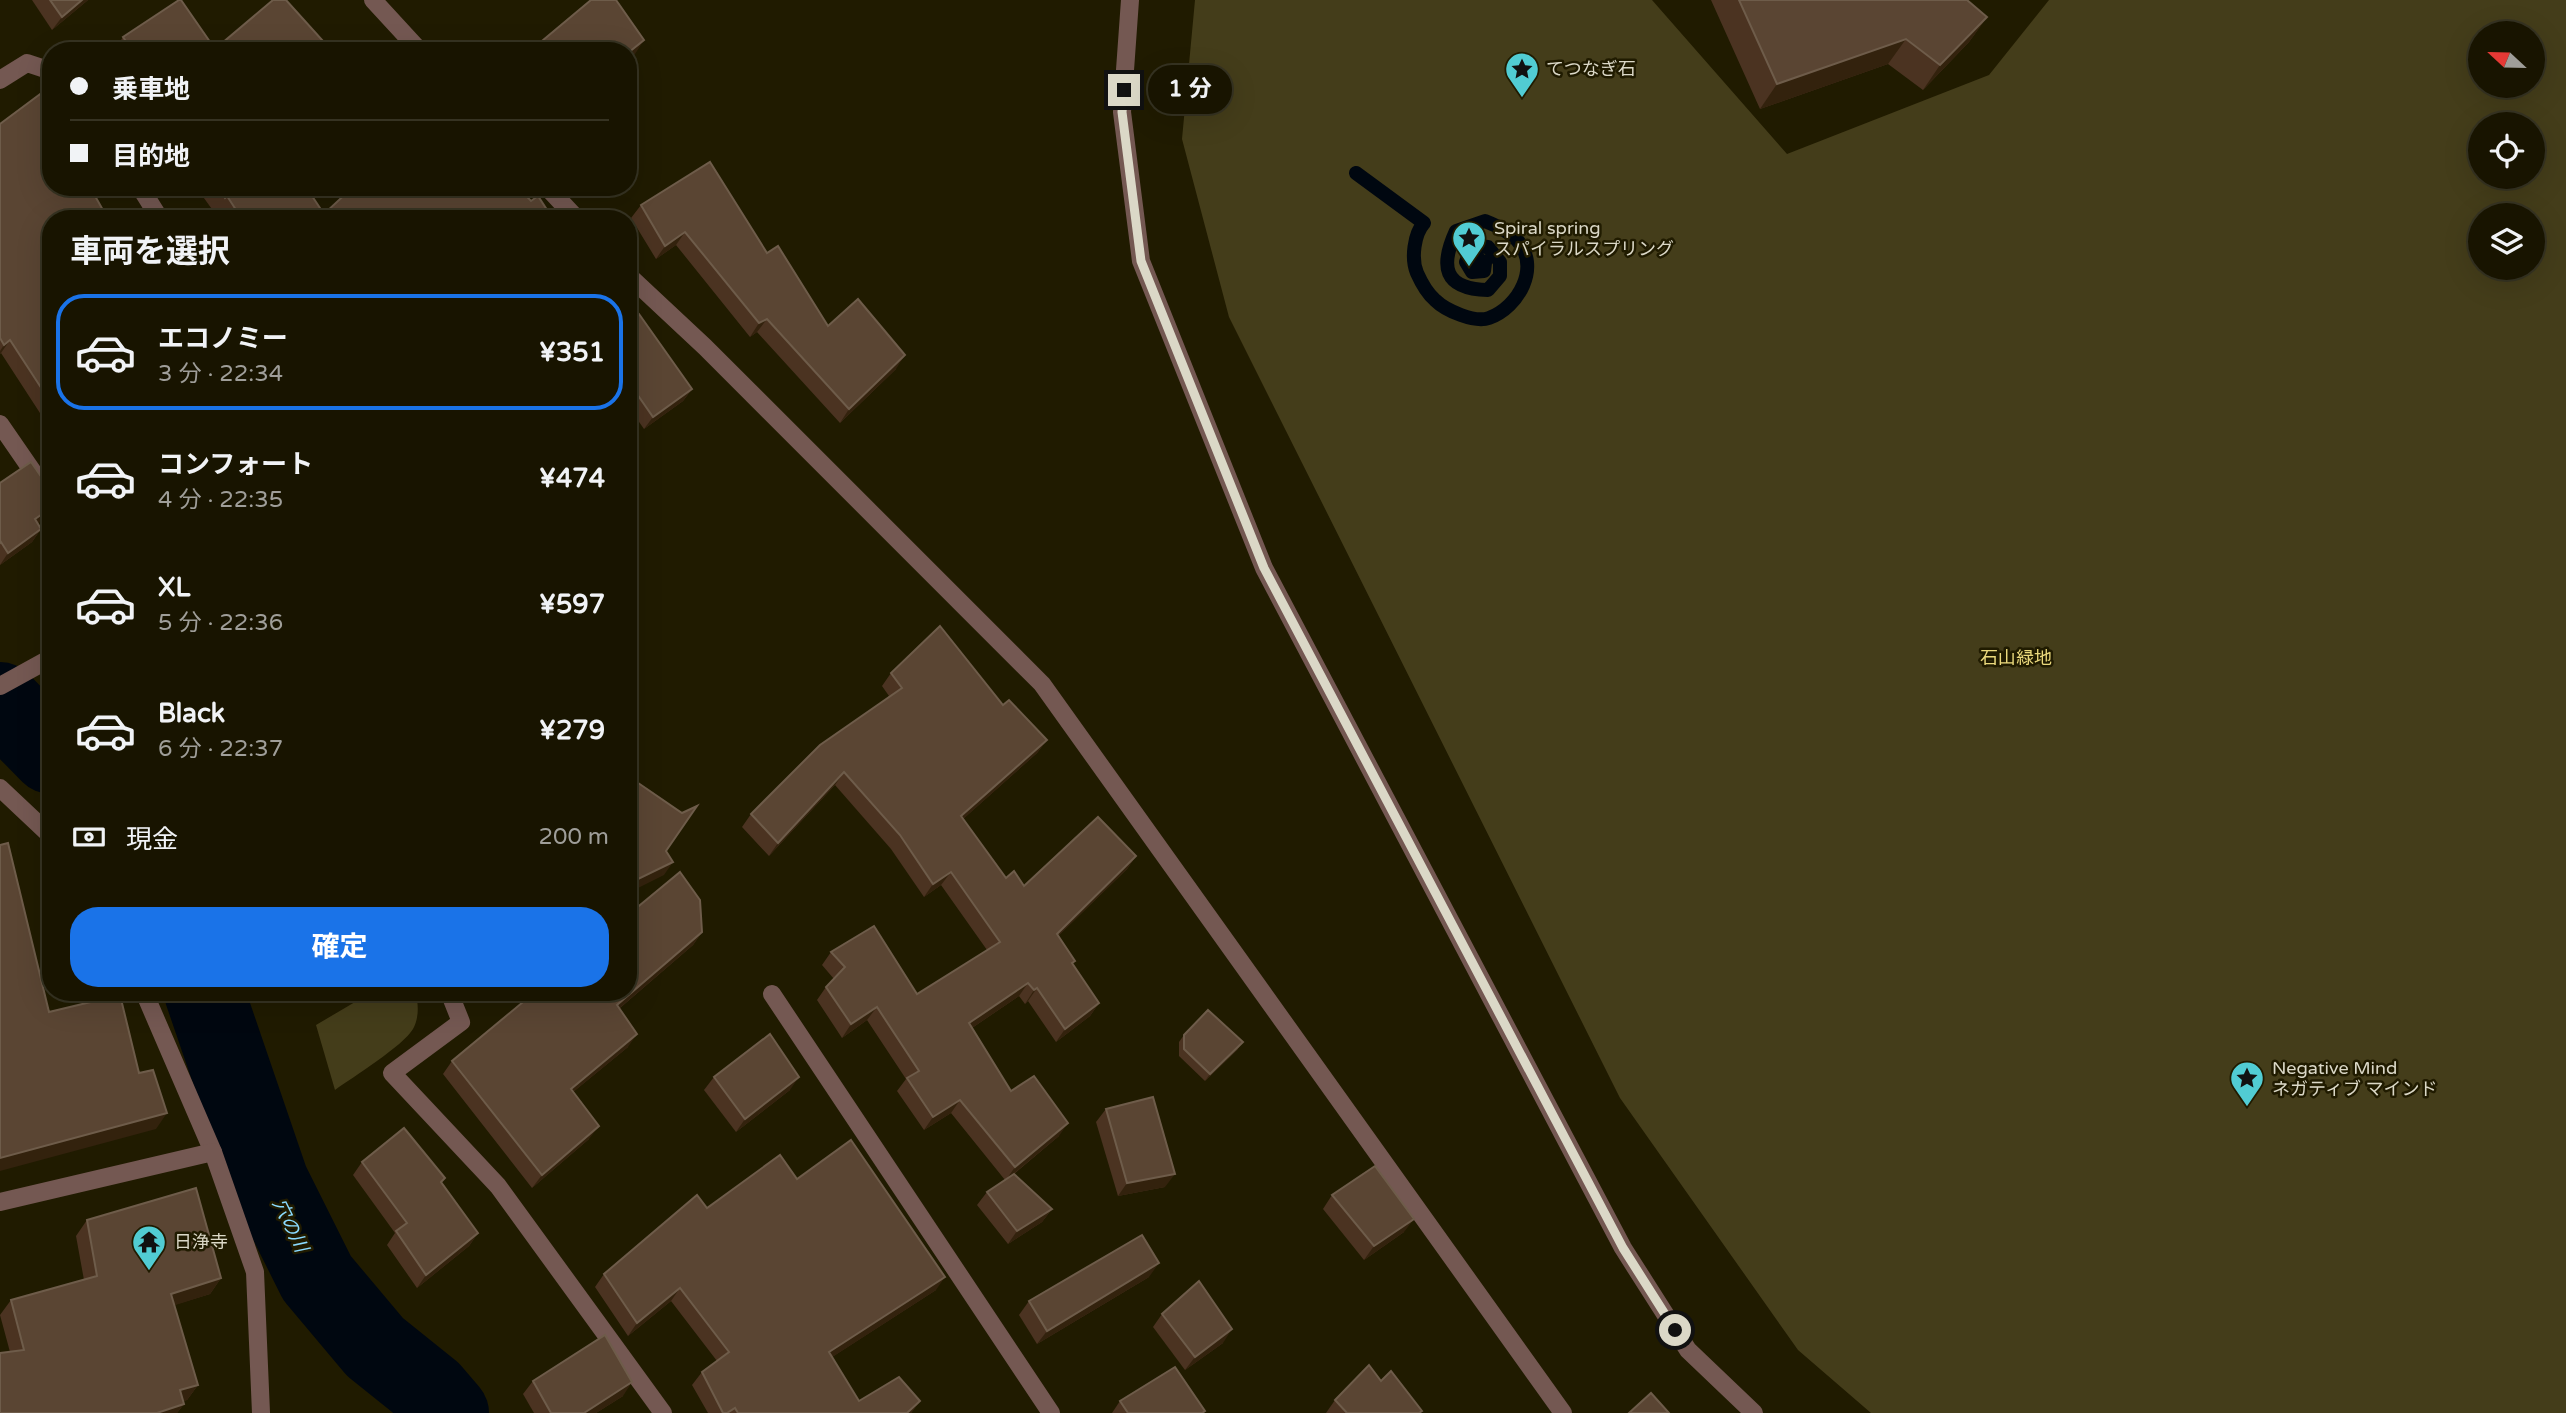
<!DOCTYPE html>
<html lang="ja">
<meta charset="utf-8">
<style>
:root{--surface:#181400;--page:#25210f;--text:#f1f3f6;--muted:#9f9e99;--line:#363322;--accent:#1a73e8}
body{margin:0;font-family:"Varela Round","Noto Sans JP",sans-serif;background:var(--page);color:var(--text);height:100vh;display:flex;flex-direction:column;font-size:26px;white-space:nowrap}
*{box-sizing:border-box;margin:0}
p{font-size:23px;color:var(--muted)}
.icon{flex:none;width:38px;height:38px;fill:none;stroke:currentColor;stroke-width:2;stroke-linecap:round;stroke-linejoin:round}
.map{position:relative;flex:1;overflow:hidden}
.side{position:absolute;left:42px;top:210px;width:595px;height:791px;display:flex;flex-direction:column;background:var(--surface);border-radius:28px;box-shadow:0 7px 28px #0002,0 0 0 2px var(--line)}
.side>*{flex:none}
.banner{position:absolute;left:42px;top:42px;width:595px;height:154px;border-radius:28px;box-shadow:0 7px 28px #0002,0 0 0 2px var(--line);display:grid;align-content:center;height:154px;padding:0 28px;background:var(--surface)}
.needle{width:46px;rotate:292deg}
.buttons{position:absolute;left:2468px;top:21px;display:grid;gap:14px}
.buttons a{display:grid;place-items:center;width:77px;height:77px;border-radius:50%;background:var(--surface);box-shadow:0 7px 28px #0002,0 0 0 2px var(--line);font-size:35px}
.end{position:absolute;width:32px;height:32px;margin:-16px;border:9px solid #dbd8c7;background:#111;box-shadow:0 0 0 4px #111}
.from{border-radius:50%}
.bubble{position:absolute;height:49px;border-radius:24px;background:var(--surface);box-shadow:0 7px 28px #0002,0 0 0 2px var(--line);font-size:23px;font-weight:700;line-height:49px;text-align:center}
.banner b{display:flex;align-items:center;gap:24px;height:66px;font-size:26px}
.banner b+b{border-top:2px solid var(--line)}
.banner i{width:18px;height:18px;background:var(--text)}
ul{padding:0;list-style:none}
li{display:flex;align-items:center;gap:21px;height:116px;margin:0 14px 10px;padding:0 14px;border:4px solid transparent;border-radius:28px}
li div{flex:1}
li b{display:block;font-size:26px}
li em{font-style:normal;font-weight:700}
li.active{border-color:var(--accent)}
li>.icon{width:63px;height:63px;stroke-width:1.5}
h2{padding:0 28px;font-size:32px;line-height:84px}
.pay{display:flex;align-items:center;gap:18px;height:77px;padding:0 28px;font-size:26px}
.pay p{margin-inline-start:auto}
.cta{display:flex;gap:14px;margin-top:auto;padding:14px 28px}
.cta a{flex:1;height:80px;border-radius:28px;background:var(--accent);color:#fff;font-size:28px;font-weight:700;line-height:80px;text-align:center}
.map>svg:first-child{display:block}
.green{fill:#443d1a;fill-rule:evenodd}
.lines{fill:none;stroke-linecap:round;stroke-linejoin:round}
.stream{stroke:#000710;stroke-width:14}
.river{stroke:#000710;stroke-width:80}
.minor{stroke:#745852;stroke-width:18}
.tertiary{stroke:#745852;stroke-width:18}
.wall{fill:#4b3321}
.shaded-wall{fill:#33220d}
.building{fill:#5a4533;stroke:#6e5c4a;stroke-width:2}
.route{stroke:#dbd8c7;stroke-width:9}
.labels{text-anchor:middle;stroke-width:5;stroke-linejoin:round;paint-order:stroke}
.poi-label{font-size:18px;fill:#dbd8c7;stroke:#201b00;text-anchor:start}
.park-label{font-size:18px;fill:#ebd97c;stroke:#201b00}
.water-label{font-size:19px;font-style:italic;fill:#8bdbff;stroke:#201b00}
</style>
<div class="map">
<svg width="2566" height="1413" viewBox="0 0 2566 1413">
<rect width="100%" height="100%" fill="#201b00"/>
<!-- green -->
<g class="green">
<path d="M 1195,0 L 1652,0 L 1787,154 L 1989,75 L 2049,0 L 2566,0 L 2566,1413 L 1871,1413 L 1798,1350 L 1620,1098 L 1229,317 L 1182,139 ZM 2480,33 L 2532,33 L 2532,86 L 2480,86 ZM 2480,124 L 2532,124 L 2532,177 L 2480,177 ZM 2480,215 L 2532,215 L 2532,268 L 2480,268 Z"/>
<path d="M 372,992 L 415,992 C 419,1004 419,1018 413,1029 C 403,1046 353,1077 335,1090 L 316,1025 Z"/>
</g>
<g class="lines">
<!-- stream -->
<path class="stream" d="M 1356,173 L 1424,223 C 1414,234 1411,259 1417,273 C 1421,282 1428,294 1435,300 C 1446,311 1475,323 1489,318 C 1519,307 1541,267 1517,240 C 1509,231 1495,225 1485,221 L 1456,231 C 1440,266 1443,289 1488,290 L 1500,276 L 1500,262 L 1488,247 L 1478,246 L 1470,252 L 1466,262 L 1472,272 L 1484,271 L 1485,263 L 1480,260 L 1477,265"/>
<!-- river -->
<g class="river">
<path d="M 0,702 L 51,754"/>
<path d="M 204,992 L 269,1182 L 317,1278 L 375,1347 L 431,1392 L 449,1413"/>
</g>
<!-- minor -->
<g class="minor">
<path d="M 373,0 L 420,51"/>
<path d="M 0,80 L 27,63 L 51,71"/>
<path d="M 140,187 L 160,219"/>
<path d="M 547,187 L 577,219"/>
<path d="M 628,275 L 705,347 L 1042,684 L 1563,1413"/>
<path d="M 0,424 L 51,498"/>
<path d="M 0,686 L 51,658"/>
<path d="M 0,788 L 51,836"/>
<path d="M 144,992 L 213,1152"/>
<path d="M 449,992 L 461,1022 L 392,1073 L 498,1186 L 663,1413"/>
<path d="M 772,994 L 1051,1413"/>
<path d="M 0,1202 L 213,1152 L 255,1272 L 261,1413"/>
</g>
<!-- tertiary -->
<path class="tertiary" d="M 1130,0 L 1122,112 L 1141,261 L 1264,568 L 1623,1248 L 1688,1350 L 1754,1413"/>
</g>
<!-- wall -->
<g class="wall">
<path d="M 32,0 L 88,0 L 52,30 Z"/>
<path d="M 1711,0 L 1967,0 L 1987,17 L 1969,42 L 1923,90 L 1888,64 L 1760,109 Z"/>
<path d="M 123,37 L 215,49 L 332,51 L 114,51 Z"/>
<path d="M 0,124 L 51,219 L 51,430 L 1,353 L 0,354 Z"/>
<path d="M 196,187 L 306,187 L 324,214 L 531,201 L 553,219 L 222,219 L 217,210 L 214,212 Z"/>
<path d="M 641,205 L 767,253 L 828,326 L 896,369 L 840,423 L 757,332 L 750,337 L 676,245 L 656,259 L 631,218 Z"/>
<path d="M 628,321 L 692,389 L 683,401 L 644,429 L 628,406 Z"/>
<path d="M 51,449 L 51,479 L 41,463 Z"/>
<path d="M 0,483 L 51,514 L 38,523 L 41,529 L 32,542 L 0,565 Z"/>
<path d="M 891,673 L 1003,705 L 1047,740 L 1037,753 L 963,819 L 1006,878 L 1024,886 L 1136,856 L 1127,869 L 1058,936 L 1073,964 L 1099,1003 L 1090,1016 L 1056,1042 L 1028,1001 L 1025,1004 L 1019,996 L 972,1028 L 1011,1091 L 1059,1136 L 1014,1174 L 1052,1209 L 1042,1222 L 1008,1244 L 977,1205 L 987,1192 L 1005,1180 L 951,1113 L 924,1130 L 897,1091 L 906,1079 L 867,1020 L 842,1038 L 817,1000 L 826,987 L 834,979 L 822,965 L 831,952 L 917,994 L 987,950 L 941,885 L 924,897 L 891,849 L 835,785 L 769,856 L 742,827 L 751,814 L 889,696 L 882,686 Z"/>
<path d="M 702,932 L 693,945 L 620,1008 L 628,1047 L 573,1092 L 589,1139 L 532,1188 L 443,1074 L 452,1061 Z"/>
<path d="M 1184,1035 L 1238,1049 L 1205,1081 L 1179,1056 L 1179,1042 Z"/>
<path d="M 714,1077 L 790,1090 L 736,1132 L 704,1090 Z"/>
<path d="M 1106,1109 L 1165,1187 L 1118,1196 L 1096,1122 Z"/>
<path d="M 362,1162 L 442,1183 L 478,1233 L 469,1246 L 417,1288 L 387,1245 L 395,1233 L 353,1175 Z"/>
<path d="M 797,1179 L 936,1290 L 832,1357 L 859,1401 L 920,1401 L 911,1413 L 708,1413 L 692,1385 L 702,1372 L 717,1361 L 671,1301 L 628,1336 L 595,1287 L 604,1274 L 707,1208 Z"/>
<path d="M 1332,1195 L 1404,1232 L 1364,1260 L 1323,1209 Z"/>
<path d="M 87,1220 L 221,1278 L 210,1294 L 174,1305 L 198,1385 L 187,1400 L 183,1401 L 184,1404 L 177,1413 L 0,1413 L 10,1352 L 0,1315 L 11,1300 L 84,1280 L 76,1236 Z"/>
<path d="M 1149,1277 L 1037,1344 L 1019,1315 L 1029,1301 Z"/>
<path d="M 1162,1314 L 1223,1343 L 1185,1370 L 1153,1327 Z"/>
<path d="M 533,1381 L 623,1396 L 596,1413 L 534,1413 L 523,1394 Z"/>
<path d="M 1381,1381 L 1421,1413 L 1326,1413 L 1335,1400 Z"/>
<path d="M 1120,1401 L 1205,1411 L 1204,1413 L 1112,1413 Z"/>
</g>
<!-- shaded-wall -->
<g class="shaded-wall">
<path d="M 82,0 L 88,0 L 52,30 L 62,17 Z"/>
<path d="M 1987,17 L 1969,42 L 1923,90 L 1940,65 Z"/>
<path d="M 1906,39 L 1888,64 L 1760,109 L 1777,84 Z"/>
<path d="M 644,40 L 635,54 L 628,59 L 628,53 Z"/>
<path d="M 685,232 L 676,245 L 656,259 L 665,246 Z"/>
<path d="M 767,319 L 757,332 L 750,337 L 759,323 Z"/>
<path d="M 10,340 L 1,353 L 0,354 L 0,351 L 4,345 Z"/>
<path d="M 905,355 L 896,369 L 840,423 L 849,409 Z"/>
<path d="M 692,389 L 683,401 L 644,429 L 653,417 Z"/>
<path d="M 51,508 L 51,514 L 26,532 L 35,519 Z"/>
<path d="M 41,529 L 32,542 L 0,565 L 8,553 Z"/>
<path d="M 1047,740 L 1037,753 L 952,829 L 961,816 Z"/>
<path d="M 844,772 L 835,785 L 769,856 L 778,843 Z"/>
<path d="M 1136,856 L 1127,869 L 1047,947 L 1057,934 Z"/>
<path d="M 673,862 L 664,875 L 628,893 L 628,884 Z"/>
<path d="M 951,872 L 941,885 L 924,897 L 933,884 Z"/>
<path d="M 702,932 L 693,945 L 608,1018 L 617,1005 Z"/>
<path d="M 1028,983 L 1019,996 L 960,1036 L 969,1023 Z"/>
<path d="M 1037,988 L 1028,1001 L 1025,1004 L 1034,990 Z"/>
<path d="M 1099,1003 L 1090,1016 L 1056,1042 L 1065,1029 Z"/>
<path d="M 877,1007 L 867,1020 L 842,1038 L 851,1024 Z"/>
<path d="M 637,1034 L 628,1047 L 561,1102 L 571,1089 Z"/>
<path d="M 1243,1042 L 1238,1049 L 1205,1081 L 1210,1074 Z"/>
<path d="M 799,1077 L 790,1090 L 736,1132 L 745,1119 Z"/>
<path d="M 960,1100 L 951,1113 L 924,1130 L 933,1117 Z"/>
<path d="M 167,1113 L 156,1129 L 0,1171 L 0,1158 Z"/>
<path d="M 1068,1123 L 1059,1136 L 1006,1180 L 1015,1167 Z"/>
<path d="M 599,1126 L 589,1139 L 532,1188 L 542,1175 Z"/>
<path d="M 1175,1174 L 1165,1187 L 1118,1196 L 1127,1183 Z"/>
<path d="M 1052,1209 L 1042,1222 L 1008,1244 L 1017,1231 Z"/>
<path d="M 1414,1219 L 1404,1232 L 1364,1260 L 1374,1246 Z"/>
<path d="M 478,1233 L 469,1246 L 417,1288 L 426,1275 Z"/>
<path d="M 1159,1263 L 1149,1277 L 1037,1344 L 1047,1331 Z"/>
<path d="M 945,1277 L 936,1290 L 820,1365 L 829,1352 Z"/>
<path d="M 221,1278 L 210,1294 L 160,1310 L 171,1294 Z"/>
<path d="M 680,1288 L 671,1301 L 628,1336 L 637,1323 Z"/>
<path d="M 1232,1329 L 1223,1343 L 1185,1370 L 1195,1357 Z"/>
<path d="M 632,1382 L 623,1396 L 596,1413 L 584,1413 Z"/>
<path d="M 198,1385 L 187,1400 L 170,1405 L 180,1390 Z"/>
<path d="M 920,1401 L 911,1413 L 907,1413 Z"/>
<path d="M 184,1404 L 177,1413 L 157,1413 Z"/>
</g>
<!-- building -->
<g class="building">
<path d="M 50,0 L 82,0 L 62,17 Z"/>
<path d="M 179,0 L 181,0 L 215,49 L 273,0 L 286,0 L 332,51 L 133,51 L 123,37 Z"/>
<path d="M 591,0 L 616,0 L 644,40 L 628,53 L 628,51 L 530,51 Z"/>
<path d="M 1739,0 L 1967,0 L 1987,17 L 1940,65 L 1906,39 L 1777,84 Z"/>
<path d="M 51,86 L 51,187 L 90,187 L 108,219 L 51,219 L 51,403 L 10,340 L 4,345 L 0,338 L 0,124 Z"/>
<path d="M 710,162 L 767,253 L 778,246 L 828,326 L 858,299 L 905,355 L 849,409 L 767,319 L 759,323 L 685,232 L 665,246 L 641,205 Z"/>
<path d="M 217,187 L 306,187 L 324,214 L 353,187 L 518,187 L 531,201 L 538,196 L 553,219 L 242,219 L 227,196 L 225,198 Z"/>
<path d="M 639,314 L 692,389 L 653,417 L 628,381 L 628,321 Z"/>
<path d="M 31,462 L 51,491 L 51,508 L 35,519 L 41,529 L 8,553 L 1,542 L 0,543 L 0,483 Z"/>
<path d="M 940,626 L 1003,705 L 1009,700 L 1047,740 L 961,816 L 1006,878 L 1014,871 L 1024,886 L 1098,817 L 1136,856 L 1057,934 L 1075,961 L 1072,963 L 1099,1003 L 1065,1029 L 1037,988 L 1034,990 L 1028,983 L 969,1023 L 1011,1091 L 1034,1076 L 1068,1123 L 1015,1167 L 960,1100 L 933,1117 L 907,1078 L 919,1071 L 877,1007 L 851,1024 L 826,987 L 845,967 L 831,952 L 874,926 L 917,994 L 1000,942 L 951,872 L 933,884 L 900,835 L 844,772 L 778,843 L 751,814 L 820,745 L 902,688 L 891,673 Z"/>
<path d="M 628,776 L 682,813 L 697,806 L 666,851 L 673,862 L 628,884 Z"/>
<path d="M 8,843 L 49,1012 L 120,995 L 139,1073 L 153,1070 L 167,1113 L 0,1158 L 0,845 Z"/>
<path d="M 680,872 L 700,900 L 702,932 L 617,1005 L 637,1034 L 571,1089 L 599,1126 L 542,1175 L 452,1061 L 535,992 L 628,992 L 628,915 Z"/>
<path d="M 1208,1010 L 1243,1042 L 1210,1074 L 1184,1049 L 1184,1035 Z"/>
<path d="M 770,1034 L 799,1077 L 745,1119 L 714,1077 Z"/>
<path d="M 1153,1097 L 1175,1174 L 1127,1183 L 1106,1109 Z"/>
<path d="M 404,1128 L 445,1178 L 441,1182 L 478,1233 L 426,1275 L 396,1231 L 407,1223 L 362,1162 Z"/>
<path d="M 851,1140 L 945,1277 L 829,1352 L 859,1401 L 899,1377 L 920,1401 L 907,1413 L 738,1413 L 735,1408 L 727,1413 L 723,1413 L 702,1372 L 729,1352 L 680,1288 L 637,1323 L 604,1274 L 697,1195 L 707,1208 L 780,1155 L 797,1179 Z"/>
<path d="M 1375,1166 L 1414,1219 L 1374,1246 L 1332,1195 Z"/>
<path d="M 1014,1174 L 1052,1209 L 1017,1231 L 987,1192 Z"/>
<path d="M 196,1188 L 221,1278 L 171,1294 L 198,1385 L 180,1390 L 184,1404 L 157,1413 L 0,1413 L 0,1353 L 24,1350 L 11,1300 L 97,1276 L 87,1220 Z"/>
<path d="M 1142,1235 L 1159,1263 L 1047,1331 L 1029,1301 Z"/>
<path d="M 1199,1281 L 1232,1329 L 1195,1357 L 1162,1314 Z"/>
<path d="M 605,1335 L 632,1382 L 584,1413 L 551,1413 L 533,1381 Z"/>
<path d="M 1369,1365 L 1381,1381 L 1391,1371 L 1422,1411 L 1419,1413 L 1347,1413 L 1335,1400 Z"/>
<path d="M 1175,1367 L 1205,1411 L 1202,1413 L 1128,1413 L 1120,1401 Z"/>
<path d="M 1651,1393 L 1669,1413 L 1629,1413 Z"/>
</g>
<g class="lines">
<!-- route -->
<path class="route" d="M 1124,90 L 1122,112 L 1141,261 L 1264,568 L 1623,1248 L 1675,1330"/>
</g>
<!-- icons -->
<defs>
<g id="sight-pin" transform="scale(1.75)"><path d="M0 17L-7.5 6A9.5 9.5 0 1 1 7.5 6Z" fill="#51ccd3" stroke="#201b00"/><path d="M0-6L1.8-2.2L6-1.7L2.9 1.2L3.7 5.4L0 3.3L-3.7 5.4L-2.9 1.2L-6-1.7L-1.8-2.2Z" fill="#111"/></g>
<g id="temple-pin" transform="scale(1.75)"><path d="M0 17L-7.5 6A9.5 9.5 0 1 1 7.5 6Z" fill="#51ccd3" stroke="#201b00"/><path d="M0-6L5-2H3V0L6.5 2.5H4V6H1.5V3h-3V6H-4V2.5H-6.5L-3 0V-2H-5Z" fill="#111"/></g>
</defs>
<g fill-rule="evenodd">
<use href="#sight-pin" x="1522" y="69"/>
<use href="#sight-pin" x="1469" y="238"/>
<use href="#sight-pin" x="2247" y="1078"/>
<use href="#temple-pin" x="149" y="1242"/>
</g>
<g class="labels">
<!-- poi labels -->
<g class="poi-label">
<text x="1546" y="75">てつなぎ石</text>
<text x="1494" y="234">Spiral spring<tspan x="1494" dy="21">スパイラルスプリング</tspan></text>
<text x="2272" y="1074">Negative Mind<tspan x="2272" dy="21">ネガティブ マインド</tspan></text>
<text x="174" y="1248">日浄寺</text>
</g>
<!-- park labels -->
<g class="park-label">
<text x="2016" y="664">石山緑地</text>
</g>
<!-- water labels -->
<g class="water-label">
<text transform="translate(291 1225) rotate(64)" y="7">穴の川</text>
</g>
</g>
</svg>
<div class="buttons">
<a><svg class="needle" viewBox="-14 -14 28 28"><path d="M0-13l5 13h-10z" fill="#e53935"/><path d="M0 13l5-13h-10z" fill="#9f9e99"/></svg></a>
<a><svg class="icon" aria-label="locate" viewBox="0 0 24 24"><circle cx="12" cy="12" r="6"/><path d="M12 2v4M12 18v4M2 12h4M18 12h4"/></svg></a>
<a><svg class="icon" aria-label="layers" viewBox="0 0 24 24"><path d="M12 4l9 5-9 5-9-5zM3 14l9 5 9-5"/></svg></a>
</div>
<i class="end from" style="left:1675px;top:1330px"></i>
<i class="end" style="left:1124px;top:90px"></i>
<div class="bubble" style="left:1148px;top:65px;width:84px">1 分</div>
<div class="banner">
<b><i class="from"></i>乗車地</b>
<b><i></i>目的地</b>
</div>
<section class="side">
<h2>車両を選択</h2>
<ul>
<li class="active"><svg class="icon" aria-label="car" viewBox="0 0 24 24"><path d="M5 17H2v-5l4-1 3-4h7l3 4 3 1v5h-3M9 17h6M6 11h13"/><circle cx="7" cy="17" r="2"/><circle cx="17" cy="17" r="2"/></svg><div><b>エコノミー</b><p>3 分 · 22:34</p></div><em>¥351</em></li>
<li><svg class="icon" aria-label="car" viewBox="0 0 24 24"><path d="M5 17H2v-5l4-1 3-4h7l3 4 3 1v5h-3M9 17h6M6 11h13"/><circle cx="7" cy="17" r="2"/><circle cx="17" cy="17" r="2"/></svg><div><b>コンフォート</b><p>4 分 · 22:35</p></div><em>¥474</em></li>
<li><svg class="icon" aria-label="car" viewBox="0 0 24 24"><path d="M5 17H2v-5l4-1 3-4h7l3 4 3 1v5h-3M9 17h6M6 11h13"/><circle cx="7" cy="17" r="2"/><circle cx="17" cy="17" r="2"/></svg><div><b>XL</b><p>5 分 · 22:36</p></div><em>¥597</em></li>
<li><svg class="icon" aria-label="car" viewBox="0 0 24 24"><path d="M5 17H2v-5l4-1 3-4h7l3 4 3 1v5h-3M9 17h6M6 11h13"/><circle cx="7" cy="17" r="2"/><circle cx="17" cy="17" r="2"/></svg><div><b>Black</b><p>6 分 · 22:37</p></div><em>¥279</em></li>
</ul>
<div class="pay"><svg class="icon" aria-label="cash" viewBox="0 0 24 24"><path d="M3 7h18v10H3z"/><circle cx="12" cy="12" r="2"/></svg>現金<p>200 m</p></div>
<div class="cta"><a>確定</a></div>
</section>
</div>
